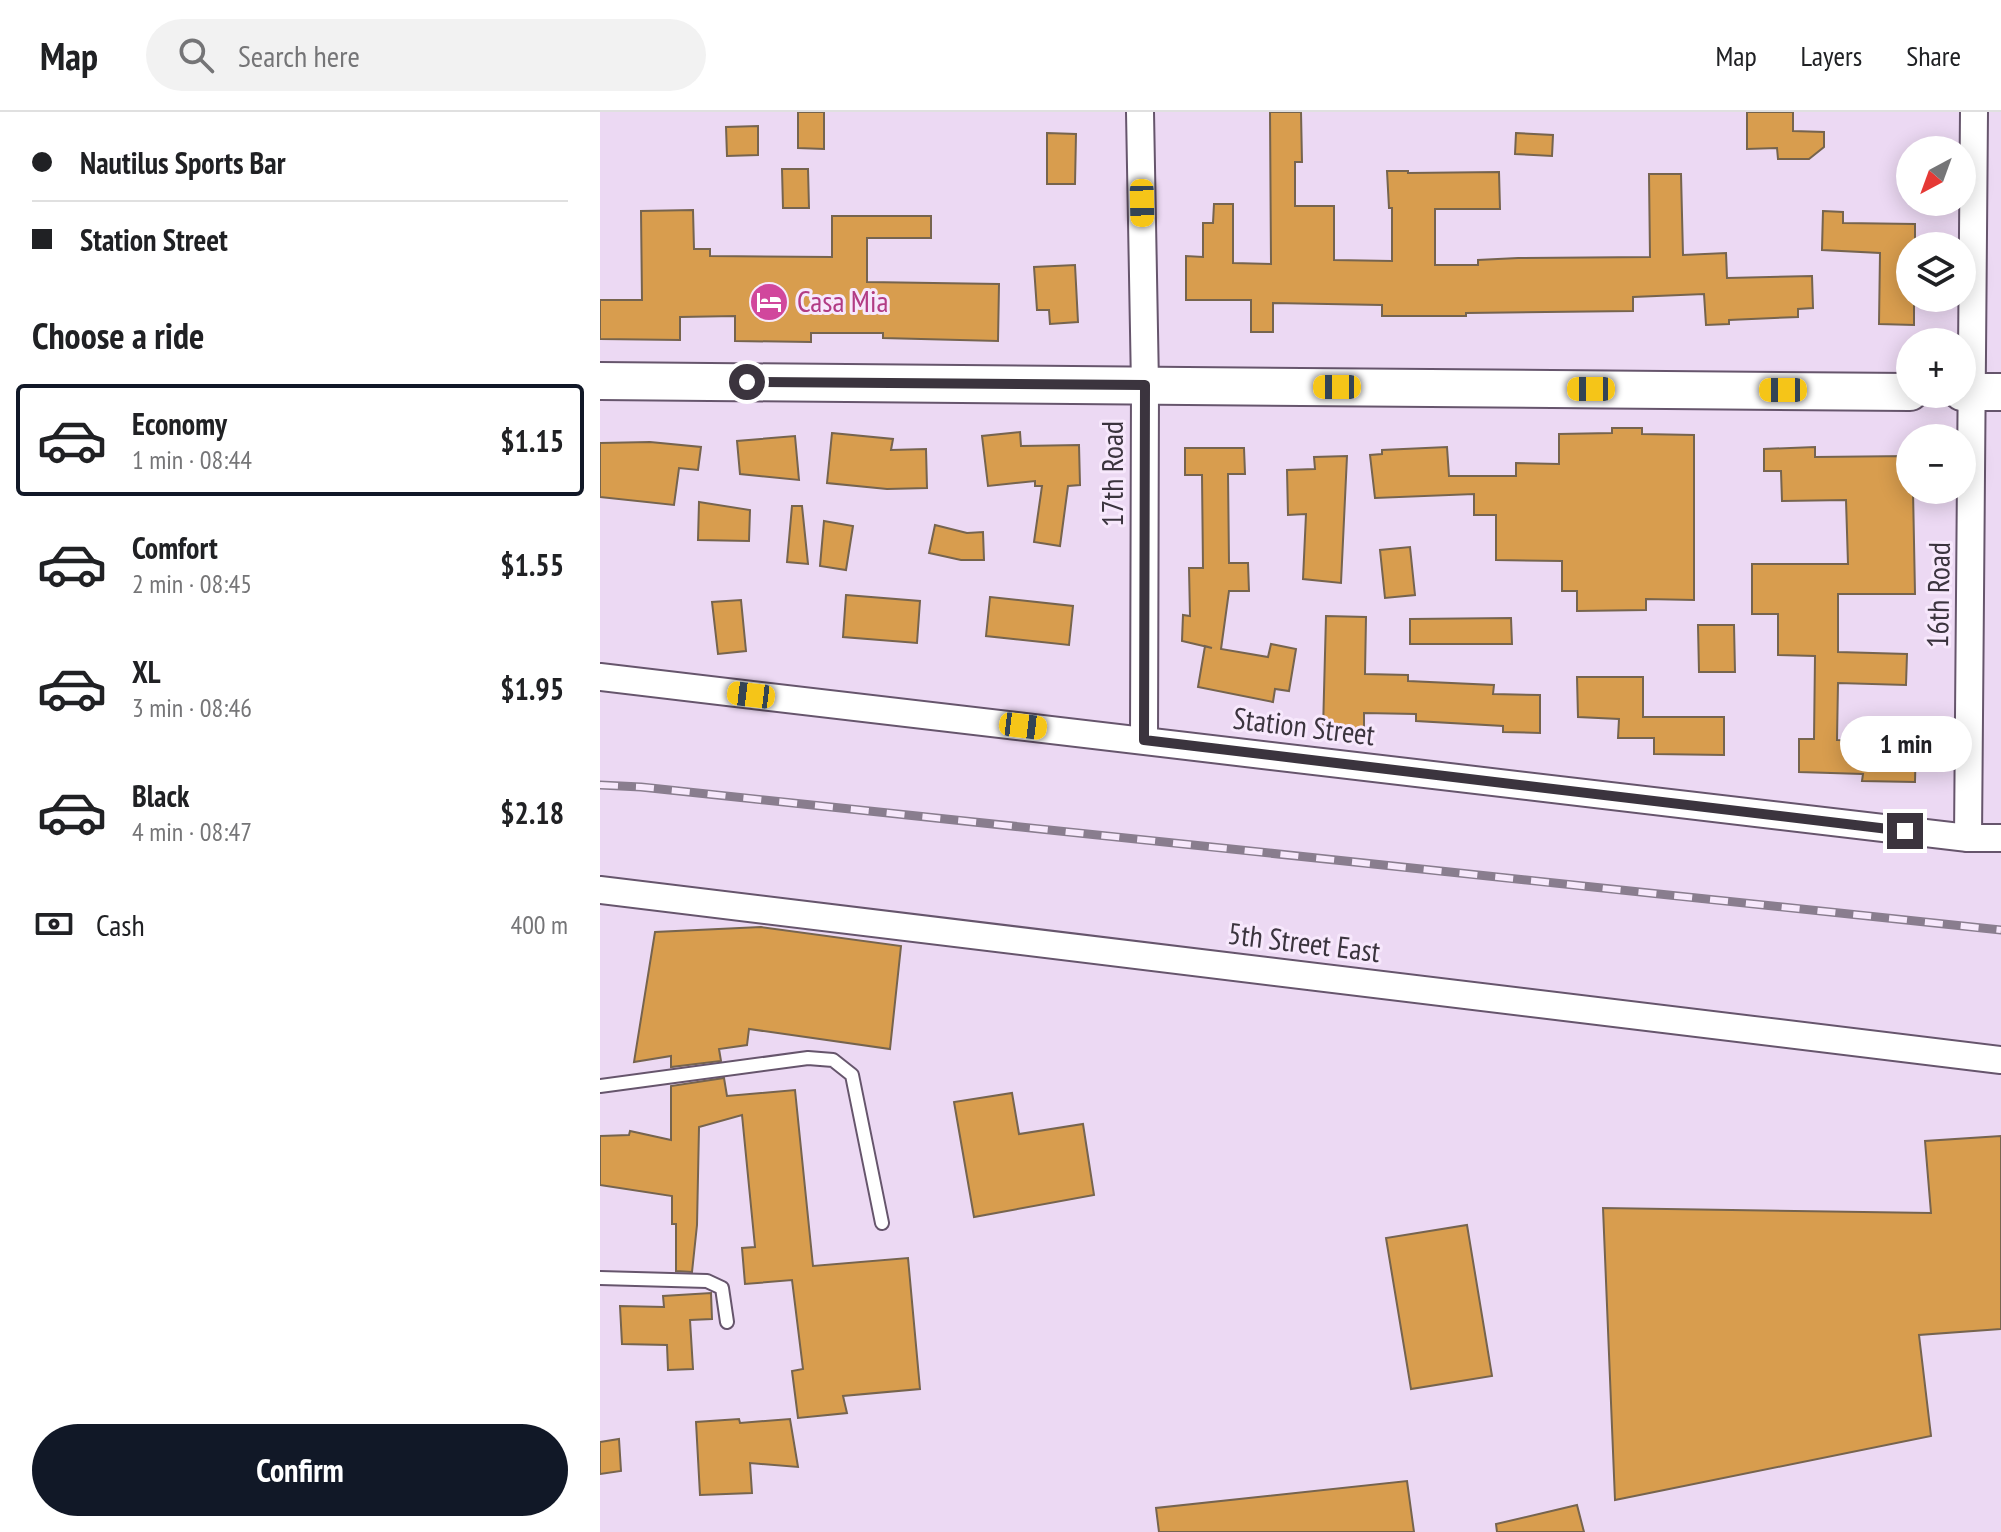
<!DOCTYPE html>
<meta charset="utf-8">
<style>
:root{--surface:#fff;--page:#f2f2f2;--text:#202124;--muted:#757577;--line:#e0e0e0;--accent:#111827}
body{margin:0;font-family:"PT Sans Narrow",sans-serif;background:var(--page);color:var(--text);height:100vh;display:flex;flex-direction:column;font-size:30px;white-space:nowrap}
*{box-sizing:border-box;margin:0}
p{font-size:26px;color:var(--muted)}
.icon{flex:none;width:44px;height:44px;fill:none;stroke:currentColor;stroke-width:2;stroke-linecap:round;stroke-linejoin:round}
.map{position:relative;flex:1;overflow:hidden}
.side{display:flex;flex-direction:column;background:var(--surface);width:600px}
.side>*{flex:none}
.hud{display:grid;align-content:center;height:176px;padding:0 32px;background:var(--surface)}
.needle{width:52px;rotate:221deg}
.buttons{position:absolute;left:1296px;top:24px;display:grid;gap:16px}
.buttons a{display:grid;place-items:center;width:80px;height:80px;border-radius:50%;background:var(--surface);box-shadow:0 4px 20px #0003;font-size:40px}
.end{position:absolute;width:36px;height:36px;margin:-18px;border:10px solid #3b343e;background:#fff;box-shadow:0 0 0 4px #fff}
.from{border-radius:50%}
.bubble{position:absolute;height:56px;border-radius:28px;background:var(--surface);box-shadow:0 4px 20px #0003;font-size:26px;font-weight:800;line-height:56px;text-align:center}
.car{position:absolute;width:24px;height:48px;margin:-24px -12px;border-radius:10px;box-shadow:0 0 6px 2px #0007;background:linear-gradient(#f5c518 24%,#345 0 40%,#f5c518 0 76%,#345 0 86%,#f5c518 0)}
.hud b{display:flex;align-items:center;gap:28px;height:76px;font-size:30px}
.hud b+b{border-top:2px solid var(--line)}
.hud i{width:20px;height:20px;background:var(--text)}
ul{padding:0;list-style:none}
li{display:flex;align-items:center;gap:24px;height:112px;margin:0 16px 12px;padding:0 16px;border:4px solid transparent;border-radius:8px}
li div{flex:1}
li b{display:block;font-size:30px}
li em{font-style:normal;font-weight:800}
li.current{border-color:var(--accent)}
li>.icon{width:72px;height:72px;stroke-width:1.5}
h2{padding:0 32px;font-size:36px;line-height:96px}
.pay{display:flex;align-items:center;gap:20px;height:88px;padding:0 32px;font-size:30px}
.pay p{margin-inline-start:auto}
.cta{display:flex;gap:16px;margin-top:auto;padding:16px 32px}
.cta a{flex:1;height:92px;border-radius:48px;background:var(--accent);color:#fff;font-size:32px;font-weight:800;line-height:92px;text-align:center}
header{display:flex;align-items:center;gap:48px;box-sizing:border-box;height:112px;padding:0 40px;background:var(--surface);border-bottom:2px solid var(--line)}
header strong{font-size:38px}
nav{display:flex;gap:44px;margin-inline-start:auto;font-size:28px}
.search{width:560px;height:72px;background:var(--page);display:flex;align-items:center;gap:20px;box-sizing:border-box;padding:0 28px;border-radius:44px;color:var(--muted);font-size:30px}
main{display:flex;flex:1;min-height:0}
.map>svg:first-child{display:block}
.building{fill:#d89d4e;stroke:#76644e;stroke-width:2}
.lines{fill:none;stroke-linecap:round;stroke-linejoin:round}
.service-casing{stroke:#66556c;stroke-width:16}
.minor-casing{stroke:#66556c;stroke-width:30}
.secondary-casing{stroke:#66556c;stroke-width:40}
.service{stroke:#fff;stroke-width:12}
.minor{stroke:#fff;stroke-width:26}
.secondary{stroke:#fff;stroke-width:36}
.rail-casing{stroke:#897d8e;stroke-width:9}
.rail{stroke:#f7e8fc;stroke-width:6;stroke-dasharray:18;stroke-linecap:butt}
.route{stroke:#3b343e;stroke-width:10}
.labels{text-anchor:middle;stroke-width:6;stroke-linejoin:round;paint-order:stroke}
.hotel-label{font-size:30px;fill:#b23c85;stroke:#f7e8fc;text-anchor:start}
.street-label{font-size:30px;fill:#3b343e;stroke:#f7e8fc}
</style>
<header>
<strong>Map</strong>
<div class="search"><svg class="icon" aria-label="search" viewBox="0 0 24 24"><circle cx="10" cy="10" r="6"/><path d="M15 15l6 6"/></svg>Search here</div>
<nav><a>Map</a><a>Layers</a><a>Share</a></nav>
</header>
<main>
<section class="side">
<div class="hud">
<b><i class="from"></i>Nautilus Sports Bar</b>
<b><i></i>Station Street</b>
</div>
<h2>Choose a ride</h2>
<ul>
<li class="current"><svg class="icon" aria-label="car" viewBox="0 0 24 24"><path d="M5 17H2v-5l4-1 3-4h7l3 4 3 1v5h-3M9 17h6M6 11h13"/><circle cx="7" cy="17" r="2"/><circle cx="17" cy="17" r="2"/></svg><div><b>Economy</b><p>1 min · 08:44</p></div><em>$1.15</em></li>
<li><svg class="icon" aria-label="car" viewBox="0 0 24 24"><path d="M5 17H2v-5l4-1 3-4h7l3 4 3 1v5h-3M9 17h6M6 11h13"/><circle cx="7" cy="17" r="2"/><circle cx="17" cy="17" r="2"/></svg><div><b>Comfort</b><p>2 min · 08:45</p></div><em>$1.55</em></li>
<li><svg class="icon" aria-label="car" viewBox="0 0 24 24"><path d="M5 17H2v-5l4-1 3-4h7l3 4 3 1v5h-3M9 17h6M6 11h13"/><circle cx="7" cy="17" r="2"/><circle cx="17" cy="17" r="2"/></svg><div><b>XL</b><p>3 min · 08:46</p></div><em>$1.95</em></li>
<li><svg class="icon" aria-label="car" viewBox="0 0 24 24"><path d="M5 17H2v-5l4-1 3-4h7l3 4 3 1v5h-3M9 17h6M6 11h13"/><circle cx="7" cy="17" r="2"/><circle cx="17" cy="17" r="2"/></svg><div><b>Black</b><p>4 min · 08:47</p></div><em>$2.18</em></li>
</ul>
<div class="pay"><svg class="icon" aria-label="cash" viewBox="0 0 24 24"><path d="M3 7h18v10H3z"/><circle cx="12" cy="12" r="2"/></svg>Cash<p>400 m</p></div>
<div class="cta"><a>Confirm</a></div>
</section>
<div class="map">
<svg width="1401" height="1420" viewBox="0 0 1401 1420">
<rect width="100%" height="100%" fill="#ecd9f3"/>
<!-- building -->
<g class="building">
<path d="M 198,0 L 224,0 L 224,37 L 198,36 Z"/>
<path d="M 670,0 L 701,0 L 702,50 L 695,50 L 695,94 L 734,94 L 734,148 L 792,149 L 792,96 L 789,96 L 787,59 L 808,59 L 808,61 L 899,60 L 900,97 L 835,97 L 835,153 L 878,153 L 878,148 L 918,146 L 1050,145 L 1049,62 L 1081,62 L 1083,143 L 1126,141 L 1127,166 L 1212,164 L 1213,196 L 1198,197 L 1198,205 L 1129,208 L 1129,212 L 1106,213 L 1104,182 L 1033,185 L 1033,199 L 866,201 L 866,204 L 782,204 L 782,193 L 673,191 L 673,220 L 651,220 L 651,188 L 586,188 L 586,144 L 603,145 L 603,111 L 613,111 L 614,92 L 633,92 L 633,151 L 671,152 Z"/>
<path d="M 1147,0 L 1193,0 L 1193,19 L 1224,20 L 1224,35 L 1209,47 L 1178,47 L 1177,36 L 1147,37 Z"/>
<path d="M 158,14 L 158,43 L 127,44 L 126,15 Z"/>
<path d="M 447,21 L 476,22 L 475,72 L 447,72 Z"/>
<path d="M 916,21 L 953,23 L 952,44 L 915,42 Z"/>
<path d="M 182,57 L 208,57 L 209,96 L 183,96 Z"/>
<path d="M 93,98 L 94,137 L 110,137 L 110,144 L 232,145 L 232,104 L 331,104 L 331,126 L 267,126 L 267,170 L 399,172 L 398,229 L 283,226 L 283,221 L 211,221 L 211,230 L 135,229 L 135,204 L 80,205 L 80,228 L 0,227 L 0,188 L 42,188 L 41,99 Z"/>
<path d="M 1223,99 L 1243,100 L 1243,111 L 1315,112 L 1315,134 L 1310,134 L 1310,186 L 1314,186 L 1314,213 L 1279,212 L 1280,141 L 1222,138 Z"/>
<path d="M 475,153 L 478,210 L 450,212 L 449,198 L 437,198 L 434,155 Z"/>
<path d="M 1012,316 L 1042,316 L 1042,322 L 1094,323 L 1094,488 L 1046,487 L 1046,498 L 977,499 L 977,479 L 962,479 L 962,449 L 896,448 L 896,403 L 874,403 L 874,382 L 775,386 L 770,343 L 782,342 L 782,338 L 847,335 L 849,364 L 916,364 L 916,351 L 959,352 L 959,322 L 1012,321 Z"/>
<path d="M 420,320 L 421,334 L 479,333 L 480,373 L 468,374 L 460,434 L 434,430 L 442,374 L 435,374 L 435,369 L 388,374 L 382,324 Z"/>
<path d="M 232,321 L 293,327 L 291,338 L 326,337 L 327,376 L 287,377 L 227,371 Z"/>
<path d="M 195,324 L 199,368 L 140,362 L 137,329 Z"/>
<path d="M 50,330 L 101,335 L 98,358 L 79,356 L 74,393 L 0,385 L 0,331 Z"/>
<path d="M 1215,335 L 1215,345 L 1310,344 L 1310,378 L 1313,378 L 1315,482 L 1238,482 L 1238,540 L 1307,542 L 1306,573 L 1238,571 L 1237,628 L 1316,629 L 1315,670 L 1262,669 L 1263,662 L 1199,660 L 1199,627 L 1214,627 L 1215,544 L 1178,543 L 1178,502 L 1152,502 L 1152,452 L 1248,452 L 1246,388 L 1182,389 L 1181,359 L 1164,359 L 1164,337 Z"/>
<path d="M 585,336 L 644,336 L 645,362 L 628,362 L 629,451 L 648,451 L 649,479 L 629,479 L 621,537 L 668,545 L 671,532 L 696,537 L 689,579 L 675,577 L 673,590 L 598,575 L 605,534 L 612,536 L 582,529 L 583,503 L 590,504 L 589,456 L 603,456 L 602,363 L 585,363 Z"/>
<path d="M 747,344 L 741,471 L 703,467 L 706,402 L 688,403 L 687,358 L 715,357 L 714,345 Z"/>
<path d="M 99,390 L 150,398 L 149,429 L 98,428 Z"/>
<path d="M 192,394 L 202,394 L 208,452 L 187,450 Z"/>
<path d="M 224,409 L 253,414 L 246,458 L 220,454 Z"/>
<path d="M 335,413 L 367,421 L 383,420 L 384,448 L 361,448 L 329,441 Z"/>
<path d="M 810,435 L 815,483 L 785,486 L 780,438 Z"/>
<path d="M 246,483 L 320,489 L 317,531 L 243,525 Z"/>
<path d="M 390,485 L 473,494 L 469,533 L 386,524 Z"/>
<path d="M 141,488 L 146,539 L 118,542 L 112,490 Z"/>
<path d="M 726,504 L 766,505 L 765,562 L 808,563 L 808,569 L 894,573 L 893,582 L 940,583 L 940,621 L 903,620 L 903,614 L 816,609 L 816,602 L 764,601 L 764,619 L 723,618 Z"/>
<path d="M 911,506 L 912,532 L 810,532 L 810,507 Z"/>
<path d="M 1098,513 L 1134,513 L 1135,560 L 1099,560 Z"/>
<path d="M 977,565 L 1043,565 L 1043,605 L 1124,605 L 1124,643 L 1054,642 L 1054,626 L 1018,626 L 1019,607 L 978,605 Z"/>
<path d="M 161,815 L 301,834 L 290,937 L 149,917 L 147,933 L 119,937 L 121,949 L 71,955 L 71,944 L 34,950 L 55,820 Z"/>
<path d="M 124,966 L 127,984 L 195,978 L 213,1154 L 308,1146 L 320,1277 L 243,1284 L 247,1301 L 198,1306 L 192,1259 L 203,1257 L 192,1168 L 145,1172 L 142,1136 L 155,1135 L 142,1003 L 99,1015 L 97,1113 L 92,1160 L 76,1159 L 76,1112 L 72,1112 L 72,1084 L 0,1073 L 0,1024 L 29,1023 L 30,1019 L 71,1028 L 71,974 Z"/>
<path d="M 412,981 L 419,1022 L 483,1012 L 494,1083 L 374,1105 L 354,990 Z"/>
<path d="M 1401,1024 L 1401,1217 L 1319,1223 L 1331,1324 L 1015,1388 L 1003,1096 L 1331,1101 L 1325,1029 Z"/>
<path d="M 867,1113 L 892,1264 L 811,1277 L 786,1126 Z"/>
<path d="M 111,1181 L 112,1207 L 90,1208 L 93,1257 L 68,1258 L 67,1233 L 22,1232 L 20,1194 L 64,1195 L 63,1184 Z"/>
<path d="M 139,1307 L 140,1311 L 190,1307 L 198,1355 L 150,1351 L 152,1381 L 100,1383 L 96,1310 Z"/>
<path d="M 19,1327 L 21,1359 L 0,1362 L 0,1330 Z"/>
<path d="M 807,1369 L 814,1420 L 559,1420 L 556,1396 Z"/>
<path d="M 977,1393 L 984,1420 L 897,1420 L 896,1412 Z"/>
</g>
<g class="lines">
<!-- service casing -->
<g class="service-casing">
<g id="service">
<path d="M 0,974 L 208,946 L 233,948 L 252,963 L 282,1111"/>
<path d="M 0,1166 L 107,1169 L 122,1176 L 127,1210"/>
</g>
</g>
<!-- minor casing -->
<g class="minor-casing">
<g id="minor">
<path d="M 540,0 L 545,273 L 544,628"/>
<path d="M 0,565 L 1368,726 L 1401,726"/>
<path d="M 1368,726 L 1374,0"/>
<path d="M 0,778 L 1401,948"/>
</g>
</g>
<!-- secondary casing -->
<g class="secondary-casing">
<g id="secondary">
<path d="M 0,269 L 1310,280"/>
<path d="M 1362,280 L 1401,280"/>
</g>
</g>
<!-- service -->
<use href="#service" class="service"/>
<!-- minor -->
<use href="#minor" class="minor"/>
<!-- secondary -->
<use href="#secondary" class="secondary"/>
<!-- rail casing -->
<g class="rail-casing">
<path id="rail" d="M 0,673 L 41,675 L 1401,818"/>
</g>
<!-- rail -->
<use href="#rail" class="rail"/>
</g>
<g class="lines">
<!-- route -->
<path class="route" d="M 147,270 L 545,273 L 544,628 L 1305,719"/>
</g>
<!-- icons -->
<defs>
<g id="hotel-disc" transform="scale(2)"><circle r="9.5" fill="#d1479c" stroke="#f7e8fc"/><path d="M-6-4.5h1.5V1H6V5H4.5V3h-9V5H-6ZM-4 0a1.8 1.8 0 1 1 3.6 0ZM.5 0V-2.5h3Q6-2.5 6 0Z" fill="#fff"/></g>
</defs>
<g fill-rule="evenodd">
<use href="#hotel-disc" x="169" y="190"/>
</g>
<g class="labels">
<!-- hotel labels -->
<g class="hotel-label">
<text x="197" y="200">Casa Mia</text>
</g>
<!-- street labels -->
<g class="street-label">
<text transform="translate(513 362) rotate(-90)" y="10">17th Road</text>
<text transform="translate(1339 483) rotate(-89)" y="10">16th Road</text>
<text transform="translate(704 615) rotate(7)" y="10">Station Street</text>
<text transform="translate(704 831) rotate(7)" y="10">5th Street East</text>
</g>
</g>
</svg>
<div class="buttons">
<a><svg class="needle" viewBox="-14 -14 28 28"><path d="M0-13l5 13h-10z" fill="#e53935"/><path d="M0 13l5-13h-10z" fill="#757577"/></svg></a>
<a><svg class="icon" aria-label="layers" viewBox="0 0 24 24"><path d="M12 4l9 5-9 5-9-5zM3 14l9 5 9-5"/></svg></a>
<a>+</a>
<a>−</a>
</div>
<i class="end from" style="left:147px;top:270px"></i>
<i class="end" style="left:1305px;top:719px"></i>
<div class="bubble" style="left:1240px;top:604px;width:132px">1 min</div>
<i class="car" style="left:542px;top:91px;rotate:179deg"></i>
<i class="car" style="left:737px;top:275px;rotate:270deg"></i>
<i class="car" style="left:991px;top:277px;rotate:270deg"></i>
<i class="car" style="left:1183px;top:278px;rotate:270deg"></i>
<i class="car" style="left:151px;top:583px;rotate:277deg"></i>
<i class="car" style="left:423px;top:614px;rotate:97deg"></i>
</div>
</main>
